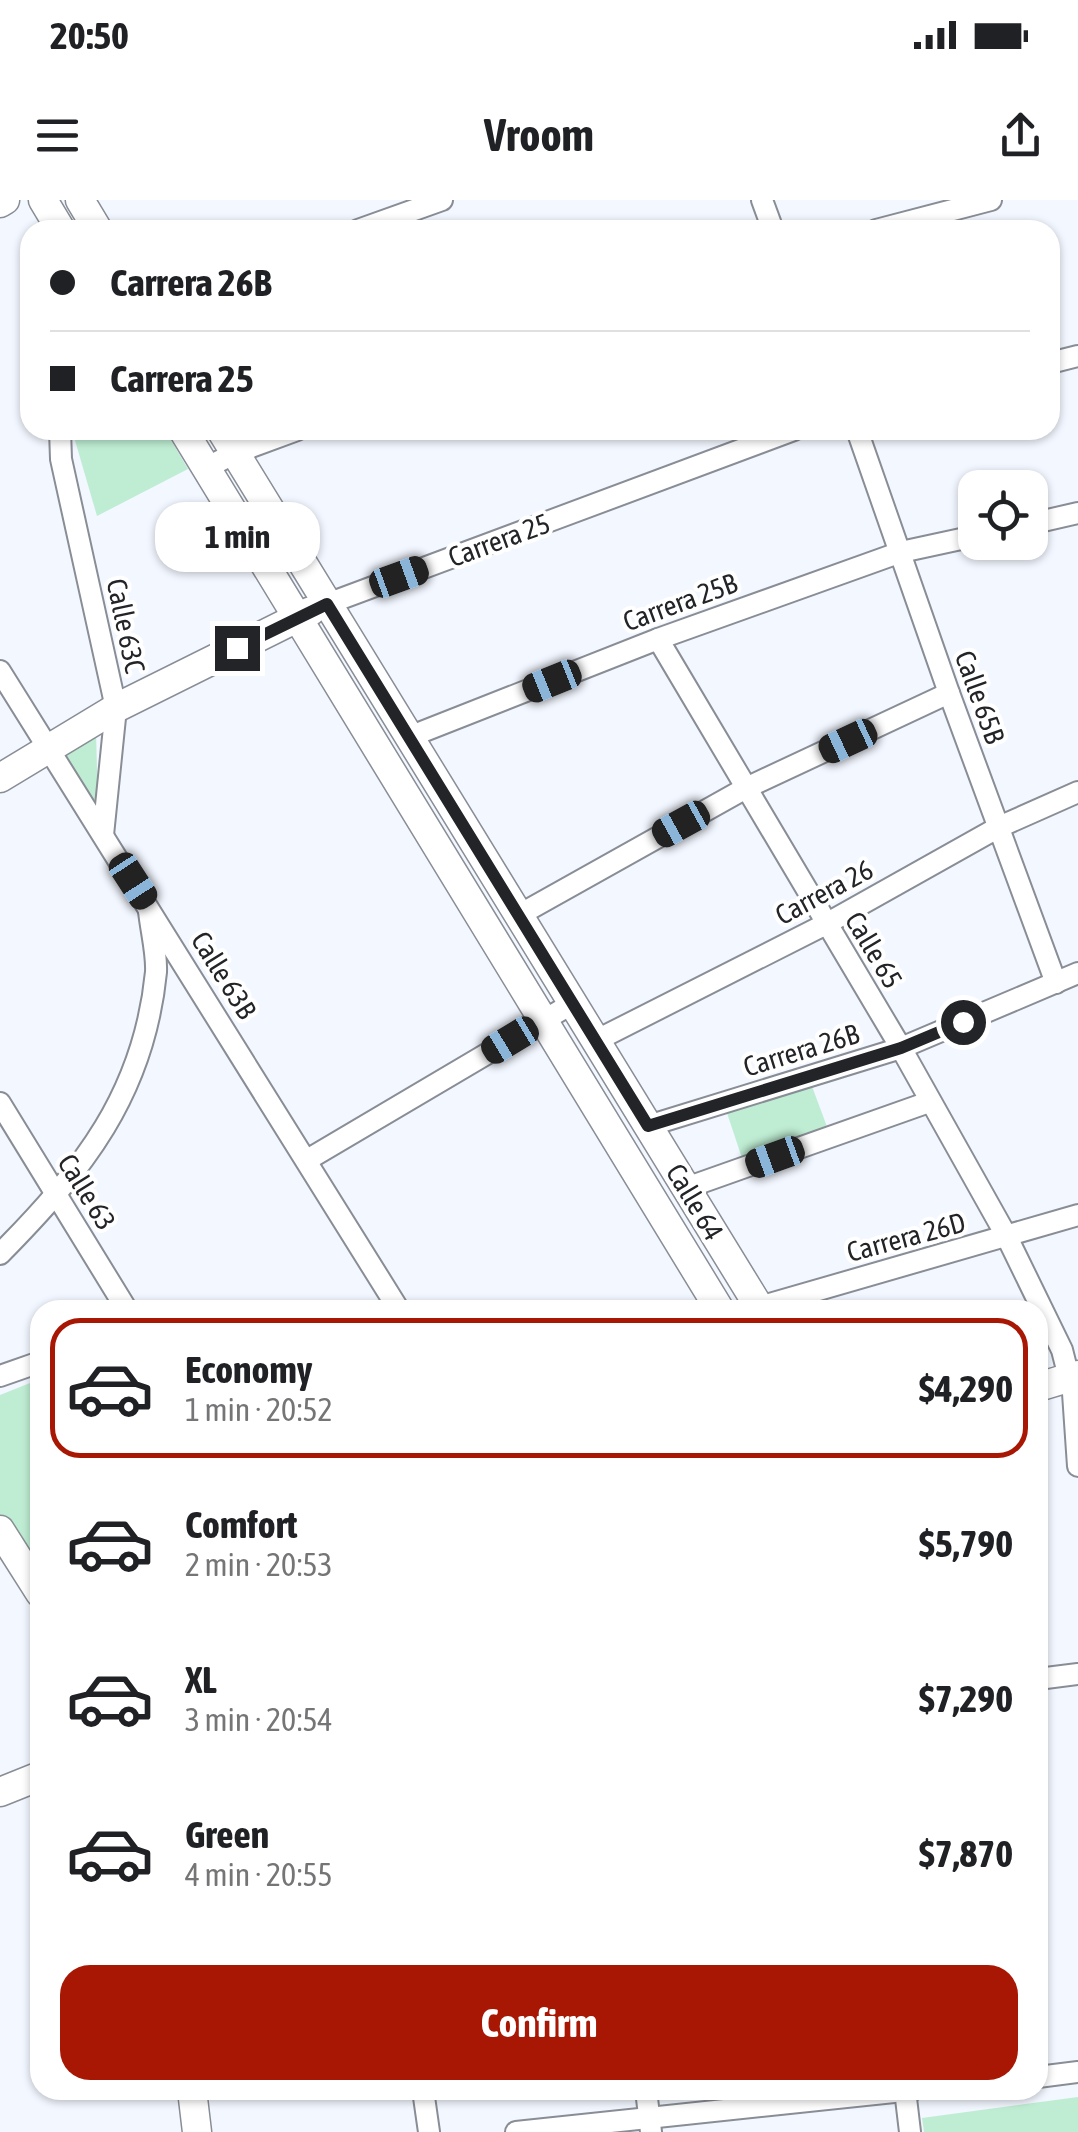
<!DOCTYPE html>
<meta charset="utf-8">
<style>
:root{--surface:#fff;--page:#f2f2f2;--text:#202124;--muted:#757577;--line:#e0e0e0;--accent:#a81704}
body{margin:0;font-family:"Asap Condensed",sans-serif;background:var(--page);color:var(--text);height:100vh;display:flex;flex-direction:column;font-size:38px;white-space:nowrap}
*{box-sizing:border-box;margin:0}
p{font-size:32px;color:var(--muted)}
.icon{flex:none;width:55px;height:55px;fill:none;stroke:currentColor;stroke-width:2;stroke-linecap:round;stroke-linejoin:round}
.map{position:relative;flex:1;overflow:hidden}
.side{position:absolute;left:30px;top:1100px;width:1018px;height:800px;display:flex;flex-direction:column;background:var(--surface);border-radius:30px;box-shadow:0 2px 8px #0004}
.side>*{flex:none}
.hud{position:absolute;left:20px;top:20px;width:1040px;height:220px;border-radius:30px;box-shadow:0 2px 8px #0004;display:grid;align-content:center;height:220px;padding:0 30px;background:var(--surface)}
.buttons{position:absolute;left:958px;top:270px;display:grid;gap:20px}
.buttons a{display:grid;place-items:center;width:90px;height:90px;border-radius:20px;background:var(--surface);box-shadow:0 2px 8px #0004;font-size:50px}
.end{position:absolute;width:45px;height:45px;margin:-22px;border:12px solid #222428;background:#fff;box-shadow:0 0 0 5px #fff}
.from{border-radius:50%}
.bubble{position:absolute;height:70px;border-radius:30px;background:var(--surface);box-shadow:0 2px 8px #0004;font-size:32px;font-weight:700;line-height:70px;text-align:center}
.car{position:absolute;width:30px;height:60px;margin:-30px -15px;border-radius:12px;box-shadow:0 0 8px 2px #0007;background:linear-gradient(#222 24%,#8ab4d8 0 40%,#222 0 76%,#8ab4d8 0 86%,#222 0)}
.hud b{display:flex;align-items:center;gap:35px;height:95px;font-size:38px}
.hud b+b{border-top:2px solid var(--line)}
.hud i{width:25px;height:25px;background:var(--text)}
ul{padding:18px 0 0;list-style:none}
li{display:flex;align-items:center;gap:30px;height:140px;margin:0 20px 15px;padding:0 10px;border:5px solid transparent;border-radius:30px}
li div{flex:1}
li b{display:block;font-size:38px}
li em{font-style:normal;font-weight:700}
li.current{border-color:var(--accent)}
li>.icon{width:90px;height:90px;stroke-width:1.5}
.button{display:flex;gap:20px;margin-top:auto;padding:20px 30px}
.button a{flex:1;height:115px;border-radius:30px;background:var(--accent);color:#fff;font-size:40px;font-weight:700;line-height:115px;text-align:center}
.status{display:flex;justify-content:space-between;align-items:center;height:70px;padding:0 50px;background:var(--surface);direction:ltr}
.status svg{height:28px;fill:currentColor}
header{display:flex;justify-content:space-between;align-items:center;height:130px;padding:0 30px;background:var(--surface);font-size:45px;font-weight:700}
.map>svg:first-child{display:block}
.green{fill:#bfedd3}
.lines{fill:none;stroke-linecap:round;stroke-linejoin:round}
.street-casing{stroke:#898d95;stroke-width:24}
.secondary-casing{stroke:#898d95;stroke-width:31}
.street{stroke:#fff;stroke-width:20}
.secondary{stroke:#fff;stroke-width:28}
.route{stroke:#222428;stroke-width:12}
.labels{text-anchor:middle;stroke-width:8;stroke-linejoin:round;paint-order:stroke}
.street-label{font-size:28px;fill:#222428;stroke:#fff}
</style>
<div class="status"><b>20:50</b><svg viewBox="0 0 49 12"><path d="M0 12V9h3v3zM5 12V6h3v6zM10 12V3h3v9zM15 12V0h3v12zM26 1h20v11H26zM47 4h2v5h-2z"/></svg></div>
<header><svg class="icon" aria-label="menu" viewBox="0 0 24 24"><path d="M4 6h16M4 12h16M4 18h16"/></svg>Vroom<svg class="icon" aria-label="share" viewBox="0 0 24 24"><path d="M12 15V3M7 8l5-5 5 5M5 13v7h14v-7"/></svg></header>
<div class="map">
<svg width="1078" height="1932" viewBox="0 0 1078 1932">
<rect width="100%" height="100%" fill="#f3f7ff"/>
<!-- green -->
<g class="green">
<path d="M 72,230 L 165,230 L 188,269 L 97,316 Z"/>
<path d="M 96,531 L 98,608 L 57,550 Z"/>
<path d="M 810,881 L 829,932 L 743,961 L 725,907 Z"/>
<path d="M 40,1179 L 40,1379 L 0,1316 L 0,1195 Z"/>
<path d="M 1078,1897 L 1078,1932 L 924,1932 L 922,1918 Z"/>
</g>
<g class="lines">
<!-- street casing -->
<g class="street-casing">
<g id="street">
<path d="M 762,0 L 773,30"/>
<path d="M 358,30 L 442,0"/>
<path d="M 876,30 L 991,0"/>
<path d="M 1050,163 L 1078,156"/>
<path d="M 60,230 L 61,259 L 116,508 L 103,635"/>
<path d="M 857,230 L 949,493 L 1056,783"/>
<path d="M 206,268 L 235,253 L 297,230"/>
<path d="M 1030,324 L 1078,313"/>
<path d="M 327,404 L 794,230"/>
<path d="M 658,439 L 901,848 L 1007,1037 L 1062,1150 L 1073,1193 L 1078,1266"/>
<path d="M 0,471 L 399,1110"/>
<path d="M 409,537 L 658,439 L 901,352 L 975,336"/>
<path d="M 519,715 L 746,588 L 949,493"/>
<path d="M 595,841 L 826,724 L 999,627 L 1078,592"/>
<path d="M 0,903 L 127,1110"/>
<path d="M 648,926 L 901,848 L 1078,773"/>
<path d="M 307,960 L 573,803"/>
<path d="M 686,988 L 929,902"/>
<path d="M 0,1054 C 83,970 144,894 156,772 C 157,753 151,731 149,711"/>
<path d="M 749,1110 L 1078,1015"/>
<path d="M 0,1176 L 40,1162"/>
<path d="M 1038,1479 L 1078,1474"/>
<path d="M 1038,1877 L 1078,1872"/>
<path d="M 423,1890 L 429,1932"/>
<path d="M 646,1890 L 651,1932"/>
<path d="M 905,1890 L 910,1932"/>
<path d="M 516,1932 L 913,1890"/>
</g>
</g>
<!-- secondary casing -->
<g class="secondary-casing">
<g id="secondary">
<path d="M 43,0 L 61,30"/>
<path d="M 80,0 L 98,30"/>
<path d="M 0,3 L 5,0"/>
<path d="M 183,230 L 720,1110"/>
<path d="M 221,230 L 761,1110"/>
<path d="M 0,578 L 116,508 L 311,411"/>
<path d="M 1038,1187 L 1078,1175"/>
<path d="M 0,1330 L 40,1393"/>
<path d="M 0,1592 L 40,1576"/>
<path d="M 192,1890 L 197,1932"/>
</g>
</g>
<!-- street -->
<use href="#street" class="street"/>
<!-- secondary -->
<use href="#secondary" class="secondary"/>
</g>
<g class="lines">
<!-- route -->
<path class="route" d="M 237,448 L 327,404 L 648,926 L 901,848 L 963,822"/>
</g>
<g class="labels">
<!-- street labels -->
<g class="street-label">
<text transform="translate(499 340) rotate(-20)" y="10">Carrera 25</text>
<text transform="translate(680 402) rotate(-20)" y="10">Carrera 25B</text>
<text transform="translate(126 426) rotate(78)" y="10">Calle 63C</text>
<text transform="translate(980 497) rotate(70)" y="10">Calle 65B</text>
<text transform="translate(824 692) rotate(-28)" y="10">Carrera 26</text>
<text transform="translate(874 750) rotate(59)" y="10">Calle 65</text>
<text transform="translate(224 775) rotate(58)" y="10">Calle 63B</text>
<text transform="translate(801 850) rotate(-17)" y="10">Carrera 26B</text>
<text transform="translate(87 992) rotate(58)" y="10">Calle 63</text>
<text transform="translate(695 1002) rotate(59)" y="10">Calle 64</text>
<text transform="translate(906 1037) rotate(-15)" y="10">Carrera 26D</text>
</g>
</g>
</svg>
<div class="buttons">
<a><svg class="icon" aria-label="locate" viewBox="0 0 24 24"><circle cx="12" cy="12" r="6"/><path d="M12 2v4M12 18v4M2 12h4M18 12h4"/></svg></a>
</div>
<i class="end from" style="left:963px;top:822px"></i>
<i class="end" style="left:237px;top:448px"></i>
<div class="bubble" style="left:155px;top:302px;width:165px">1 min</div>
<i class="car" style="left:399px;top:377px;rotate:70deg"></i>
<i class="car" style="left:552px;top:481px;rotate:248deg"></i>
<i class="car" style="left:848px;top:541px;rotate:245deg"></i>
<i class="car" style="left:681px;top:624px;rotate:241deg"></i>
<i class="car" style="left:133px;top:681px;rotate:147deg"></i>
<i class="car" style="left:510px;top:840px;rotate:239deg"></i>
<i class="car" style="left:775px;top:957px;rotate:250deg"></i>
<div class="hud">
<b><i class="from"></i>Carrera 26B</b>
<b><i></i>Carrera 25</b>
</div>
<section class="side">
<ul>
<li class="current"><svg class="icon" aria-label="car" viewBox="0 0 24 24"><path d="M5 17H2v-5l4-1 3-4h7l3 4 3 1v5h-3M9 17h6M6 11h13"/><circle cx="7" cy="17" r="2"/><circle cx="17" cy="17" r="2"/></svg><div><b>Economy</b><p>1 min · 20:52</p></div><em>$4,290</em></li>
<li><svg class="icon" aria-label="car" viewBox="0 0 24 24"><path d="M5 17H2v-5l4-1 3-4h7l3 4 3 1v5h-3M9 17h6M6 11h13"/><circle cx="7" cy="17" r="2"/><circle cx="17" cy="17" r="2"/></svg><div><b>Comfort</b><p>2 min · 20:53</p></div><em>$5,790</em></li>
<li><svg class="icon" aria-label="car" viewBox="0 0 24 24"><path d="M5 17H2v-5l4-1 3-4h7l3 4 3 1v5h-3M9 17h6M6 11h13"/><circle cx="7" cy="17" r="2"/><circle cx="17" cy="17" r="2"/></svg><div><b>XL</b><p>3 min · 20:54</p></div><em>$7,290</em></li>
<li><svg class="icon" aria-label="car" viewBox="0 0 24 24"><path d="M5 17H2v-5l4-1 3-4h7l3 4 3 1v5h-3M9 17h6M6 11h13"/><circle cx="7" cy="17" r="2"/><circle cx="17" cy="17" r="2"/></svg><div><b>Green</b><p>4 min · 20:55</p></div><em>$7,870</em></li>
</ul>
<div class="button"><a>Confirm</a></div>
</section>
</div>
